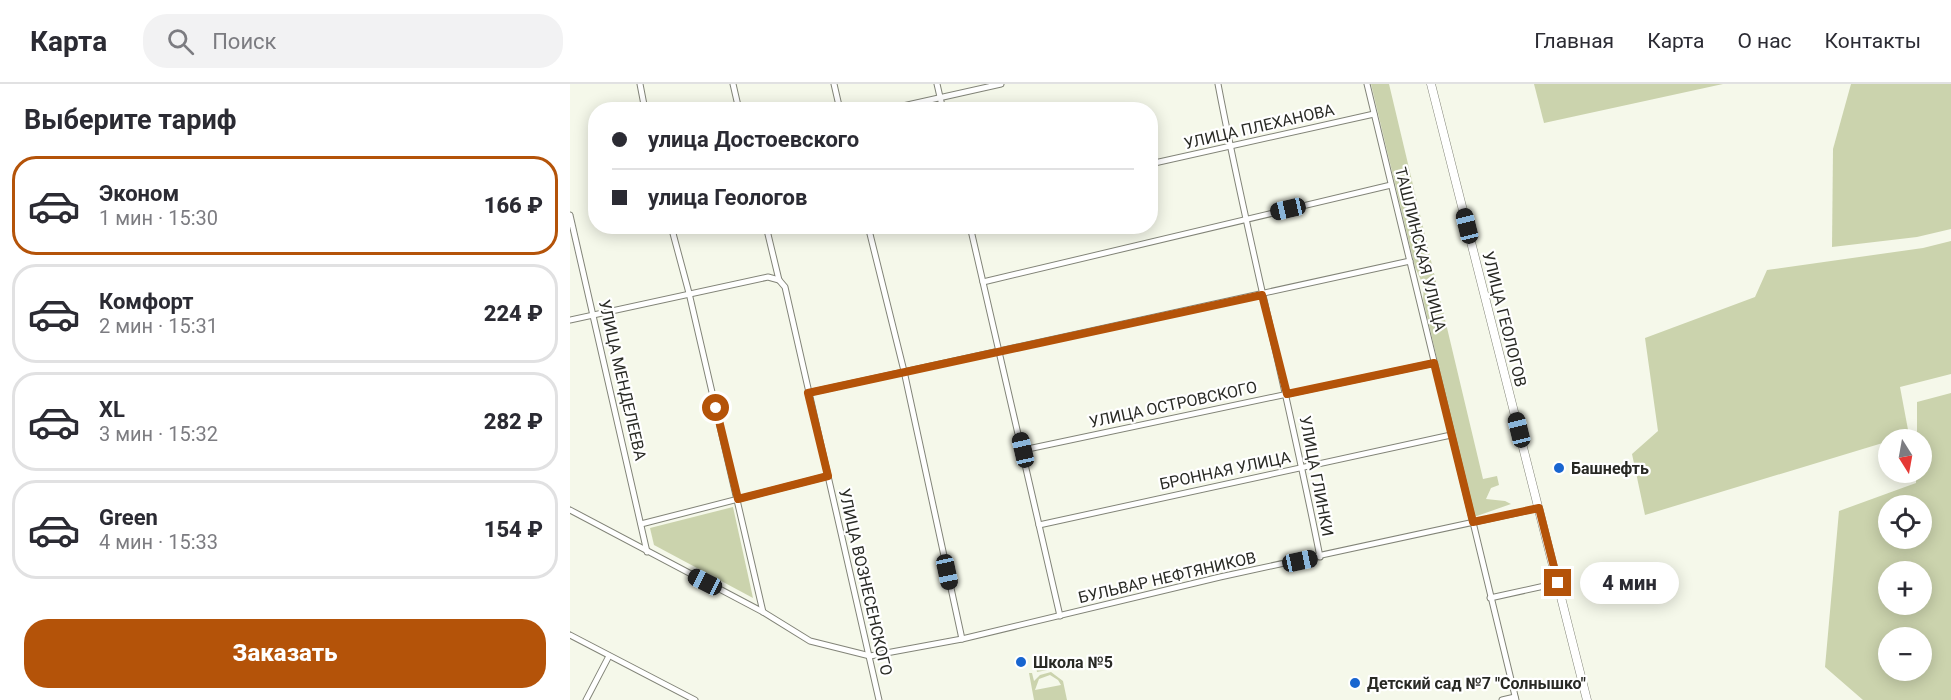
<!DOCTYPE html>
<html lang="ru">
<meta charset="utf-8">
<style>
:root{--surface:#fff;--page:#f2f2f3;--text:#2b2b33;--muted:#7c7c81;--line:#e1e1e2;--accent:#b45309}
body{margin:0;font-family:Roboto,sans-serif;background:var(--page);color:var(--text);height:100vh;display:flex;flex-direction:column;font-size:22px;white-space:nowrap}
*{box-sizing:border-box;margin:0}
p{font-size:20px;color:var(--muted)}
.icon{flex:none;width:33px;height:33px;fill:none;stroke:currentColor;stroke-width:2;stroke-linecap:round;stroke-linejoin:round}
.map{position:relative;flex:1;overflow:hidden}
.sheet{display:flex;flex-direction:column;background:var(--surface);width:570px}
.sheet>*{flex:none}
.hud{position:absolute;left:18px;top:18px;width:570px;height:132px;border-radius:24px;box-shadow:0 3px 15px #0003;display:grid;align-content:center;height:132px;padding:0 24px;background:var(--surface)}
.needle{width:39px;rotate:169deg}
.controls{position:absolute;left:1308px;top:345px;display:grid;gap:12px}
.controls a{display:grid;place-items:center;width:54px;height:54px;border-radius:50%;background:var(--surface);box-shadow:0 3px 15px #0003;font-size:30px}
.end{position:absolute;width:27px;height:27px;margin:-14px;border:8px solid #b45309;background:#fff;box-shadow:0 0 0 3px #fff}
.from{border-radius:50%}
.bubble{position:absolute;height:42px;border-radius:21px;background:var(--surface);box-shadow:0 3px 15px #0003;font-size:20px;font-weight:800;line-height:42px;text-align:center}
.car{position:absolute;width:18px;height:36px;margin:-18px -9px;border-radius:8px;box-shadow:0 0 4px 2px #0007;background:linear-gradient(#222 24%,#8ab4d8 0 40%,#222 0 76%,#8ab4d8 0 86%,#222 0)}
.hud b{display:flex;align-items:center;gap:21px;height:57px;font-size:22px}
.hud b+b{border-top:2px solid var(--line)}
.hud i{width:15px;height:15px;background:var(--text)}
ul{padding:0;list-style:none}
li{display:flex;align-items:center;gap:18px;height:99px;margin:0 12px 9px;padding:0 12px;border:3px solid var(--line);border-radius:24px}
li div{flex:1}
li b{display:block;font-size:22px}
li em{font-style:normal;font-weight:800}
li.selected{border-color:var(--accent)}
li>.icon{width:54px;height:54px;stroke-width:1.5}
h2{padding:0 24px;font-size:27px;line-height:72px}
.cta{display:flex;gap:12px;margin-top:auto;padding:12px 24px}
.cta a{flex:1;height:69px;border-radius:24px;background:var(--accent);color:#fff;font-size:24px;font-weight:800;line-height:69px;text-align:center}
header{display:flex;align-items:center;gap:36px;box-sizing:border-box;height:84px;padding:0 30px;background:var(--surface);border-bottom:2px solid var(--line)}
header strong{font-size:28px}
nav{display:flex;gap:33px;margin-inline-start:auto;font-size:21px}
.search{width:420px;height:54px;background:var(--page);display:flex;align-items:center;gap:15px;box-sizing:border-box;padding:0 21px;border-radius:24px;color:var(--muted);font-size:22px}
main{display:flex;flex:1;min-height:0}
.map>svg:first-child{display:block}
.green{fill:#cbd3ad;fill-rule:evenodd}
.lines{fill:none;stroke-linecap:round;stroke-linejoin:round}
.street-casing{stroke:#828478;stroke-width:7}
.secondary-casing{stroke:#828478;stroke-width:9}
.street{stroke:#fff;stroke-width:5}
.secondary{stroke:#fff;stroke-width:8}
.route{stroke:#b45309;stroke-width:8}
.poi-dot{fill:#1865d0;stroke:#fff;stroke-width:2}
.labels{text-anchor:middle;stroke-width:4.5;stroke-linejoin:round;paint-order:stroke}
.street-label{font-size:16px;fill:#292a25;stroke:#fff}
.poi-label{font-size:16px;font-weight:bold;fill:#292a25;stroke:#fff;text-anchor:start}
</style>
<header>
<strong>Карта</strong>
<div class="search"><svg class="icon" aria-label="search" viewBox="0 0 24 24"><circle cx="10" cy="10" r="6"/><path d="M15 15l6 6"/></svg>Поиск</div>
<nav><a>Главная</a><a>Карта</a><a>О нас</a><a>Контакты</a></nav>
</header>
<main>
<section class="sheet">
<h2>Выберите тариф</h2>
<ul>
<li class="selected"><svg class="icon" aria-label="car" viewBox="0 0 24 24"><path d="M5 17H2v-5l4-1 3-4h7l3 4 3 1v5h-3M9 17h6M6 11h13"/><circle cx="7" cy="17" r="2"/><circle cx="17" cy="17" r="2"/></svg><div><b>Эконом</b><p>1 мин · 15:30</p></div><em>166 ₽</em></li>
<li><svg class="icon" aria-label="car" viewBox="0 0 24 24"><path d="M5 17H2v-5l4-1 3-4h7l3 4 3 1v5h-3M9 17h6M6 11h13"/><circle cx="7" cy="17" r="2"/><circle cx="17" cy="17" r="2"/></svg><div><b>Комфорт</b><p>2 мин · 15:31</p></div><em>224 ₽</em></li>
<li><svg class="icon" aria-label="car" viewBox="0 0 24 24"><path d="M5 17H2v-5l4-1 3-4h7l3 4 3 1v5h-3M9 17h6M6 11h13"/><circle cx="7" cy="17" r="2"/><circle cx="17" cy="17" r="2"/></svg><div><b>XL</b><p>3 мин · 15:32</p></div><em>282 ₽</em></li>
<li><svg class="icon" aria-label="car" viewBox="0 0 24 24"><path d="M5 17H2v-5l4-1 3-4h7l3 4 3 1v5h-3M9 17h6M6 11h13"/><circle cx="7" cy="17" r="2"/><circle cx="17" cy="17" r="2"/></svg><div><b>Green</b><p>4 мин · 15:33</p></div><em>154 ₽</em></li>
</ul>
<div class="cta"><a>Заказать</a></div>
</section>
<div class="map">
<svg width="1381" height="616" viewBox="0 0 1381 616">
<rect width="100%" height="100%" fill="#f5f8ea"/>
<!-- green -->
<g class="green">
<path d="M 801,0 L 819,0 L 913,395 L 927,392 L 929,401 L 921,404 L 916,415 L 935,417 L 941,420 L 904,433 L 853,215 L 854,203 L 845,183 Z"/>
<path d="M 964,0 L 1153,0 L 974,39 Z"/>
<path d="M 1281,0 L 1381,0 L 1381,145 L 1347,153 L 1262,163 L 1263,65 Z"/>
<path d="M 1381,157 L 1381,290 L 1330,303 L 1339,351 L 1075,431 L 1062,370 L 1088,347 L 1075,254 L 1185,213 L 1197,186 L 1353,164 Z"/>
<path d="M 1381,309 L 1381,616 L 1293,616 L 1255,583 L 1269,427 L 1346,399 L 1346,389 L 1352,388 L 1352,356 L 1347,355 L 1347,318 ZM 1318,422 L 1352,422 L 1352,454 L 1318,454 ZM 1318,488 L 1352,488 L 1352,520 L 1318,520 ZM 1318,554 L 1352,554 L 1352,586 L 1318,586 Z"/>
<path d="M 163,423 L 183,514 L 84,461 L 80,444 Z"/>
<path d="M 486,573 L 488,584 L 467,588 L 465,577 Z"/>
<path d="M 481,588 L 493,597 L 497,616 L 464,616 L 459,589 L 462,589 L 464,597 L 470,591 ZM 480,591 L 488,596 L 491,601 L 465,606 L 469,595 Z"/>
</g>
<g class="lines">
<!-- street casing -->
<g class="street-casing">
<g id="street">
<path d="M 70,0 L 75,26"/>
<path d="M 163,0 L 169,26"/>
<path d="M 264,0 L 270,26"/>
<path d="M 367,0 L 373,26"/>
<path d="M 648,0 C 678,158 719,314 750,473"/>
<path d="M 797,0 L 946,616"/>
<path d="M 315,26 L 431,0"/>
<path d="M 580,80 L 804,30"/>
<path d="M 0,131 L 77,468"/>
<path d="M 101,142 L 119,209 L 193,528"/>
<path d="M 196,142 L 209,196 L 215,203 L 309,616"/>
<path d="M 298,142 L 334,287 L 392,555"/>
<path d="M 400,142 L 490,532"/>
<path d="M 413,198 L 821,101"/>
<path d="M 0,236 L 198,193 L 209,196"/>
<path d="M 238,309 L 840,177"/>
<path d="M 453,366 L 864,279"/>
<path d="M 0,426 L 193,528 L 240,557 L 300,572 L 392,555 L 650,493 L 969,424"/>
<path d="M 71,440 L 258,392"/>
<path d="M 469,441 L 881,351"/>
<path d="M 920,514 L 988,499"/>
<path d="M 0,551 L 125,616"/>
<path d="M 16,616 L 39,572"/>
<path d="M 932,616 L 945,613"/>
</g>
</g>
<!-- secondary casing -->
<g class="secondary-casing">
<path id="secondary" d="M 861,0 L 1017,616"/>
</g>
<!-- street -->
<use href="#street" class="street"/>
<!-- secondary -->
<use href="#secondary" class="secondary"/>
</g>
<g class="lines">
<!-- route -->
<path class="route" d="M 146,324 L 168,415 L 258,392 L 238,309 L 692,211 L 717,310 L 864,279 L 903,438 L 969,424 L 988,499"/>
</g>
<!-- markers -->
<g class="poi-dot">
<circle cx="989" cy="384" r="6"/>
<circle cx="451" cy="578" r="6"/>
<circle cx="785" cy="599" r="6"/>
</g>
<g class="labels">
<!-- street labels -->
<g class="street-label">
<text transform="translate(689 42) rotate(-13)" y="6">УЛИЦА ПЛЕХАНОВА</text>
<text transform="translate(851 165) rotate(76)" y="6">ТАШЛИНСКАЯ УЛИЦА</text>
<text transform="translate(935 235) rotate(76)" y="6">УЛИЦА ГЕОЛОГОВ</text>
<text transform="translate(53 296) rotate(77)" y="6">УЛИЦА МЕНДЕЛЕЕВА</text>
<text transform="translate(603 320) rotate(-12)" y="6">УЛИЦА ОСТРОВСКОГО</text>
<text transform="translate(655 386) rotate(-12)" y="6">БРОННАЯ УЛИЦА</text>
<text transform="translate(747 392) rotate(79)" y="6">УЛИЦА ГЛИНКИ</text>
<text transform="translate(597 493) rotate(-13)" y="6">БУЛЬВАР НЕФТЯНИКОВ</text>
<text transform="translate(296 498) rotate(77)" y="6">УЛИЦА ВОЗНЕСЕНСКОГО</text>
</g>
<!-- poi labels -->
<g class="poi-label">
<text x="1001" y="390">Башнефть</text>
<text x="463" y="584">Школа №5</text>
<text x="797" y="605">Детский сад №7 "Солнышко"</text>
</g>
</g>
</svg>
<div class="controls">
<a><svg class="needle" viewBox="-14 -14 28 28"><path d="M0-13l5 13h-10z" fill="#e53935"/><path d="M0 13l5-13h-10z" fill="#7c7c81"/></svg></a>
<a><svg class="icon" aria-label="locate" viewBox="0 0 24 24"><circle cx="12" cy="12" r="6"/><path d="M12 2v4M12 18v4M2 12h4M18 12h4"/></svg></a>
<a>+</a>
<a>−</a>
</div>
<i class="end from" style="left:146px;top:324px"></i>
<i class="end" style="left:988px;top:499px"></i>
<div class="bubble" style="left:1010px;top:478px;width:99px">4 мин</div>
<i class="car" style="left:718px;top:125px;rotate:257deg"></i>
<i class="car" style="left:897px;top:142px;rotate:346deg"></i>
<i class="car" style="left:949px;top:346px;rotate:346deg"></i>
<i class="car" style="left:453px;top:366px;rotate:347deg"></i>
<i class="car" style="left:730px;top:477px;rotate:78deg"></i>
<i class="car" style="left:377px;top:488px;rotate:168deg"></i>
<i class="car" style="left:135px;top:498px;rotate:297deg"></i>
<div class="hud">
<b><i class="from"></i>улица Достоевского</b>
<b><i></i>улица Геологов</b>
</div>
</div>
</main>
